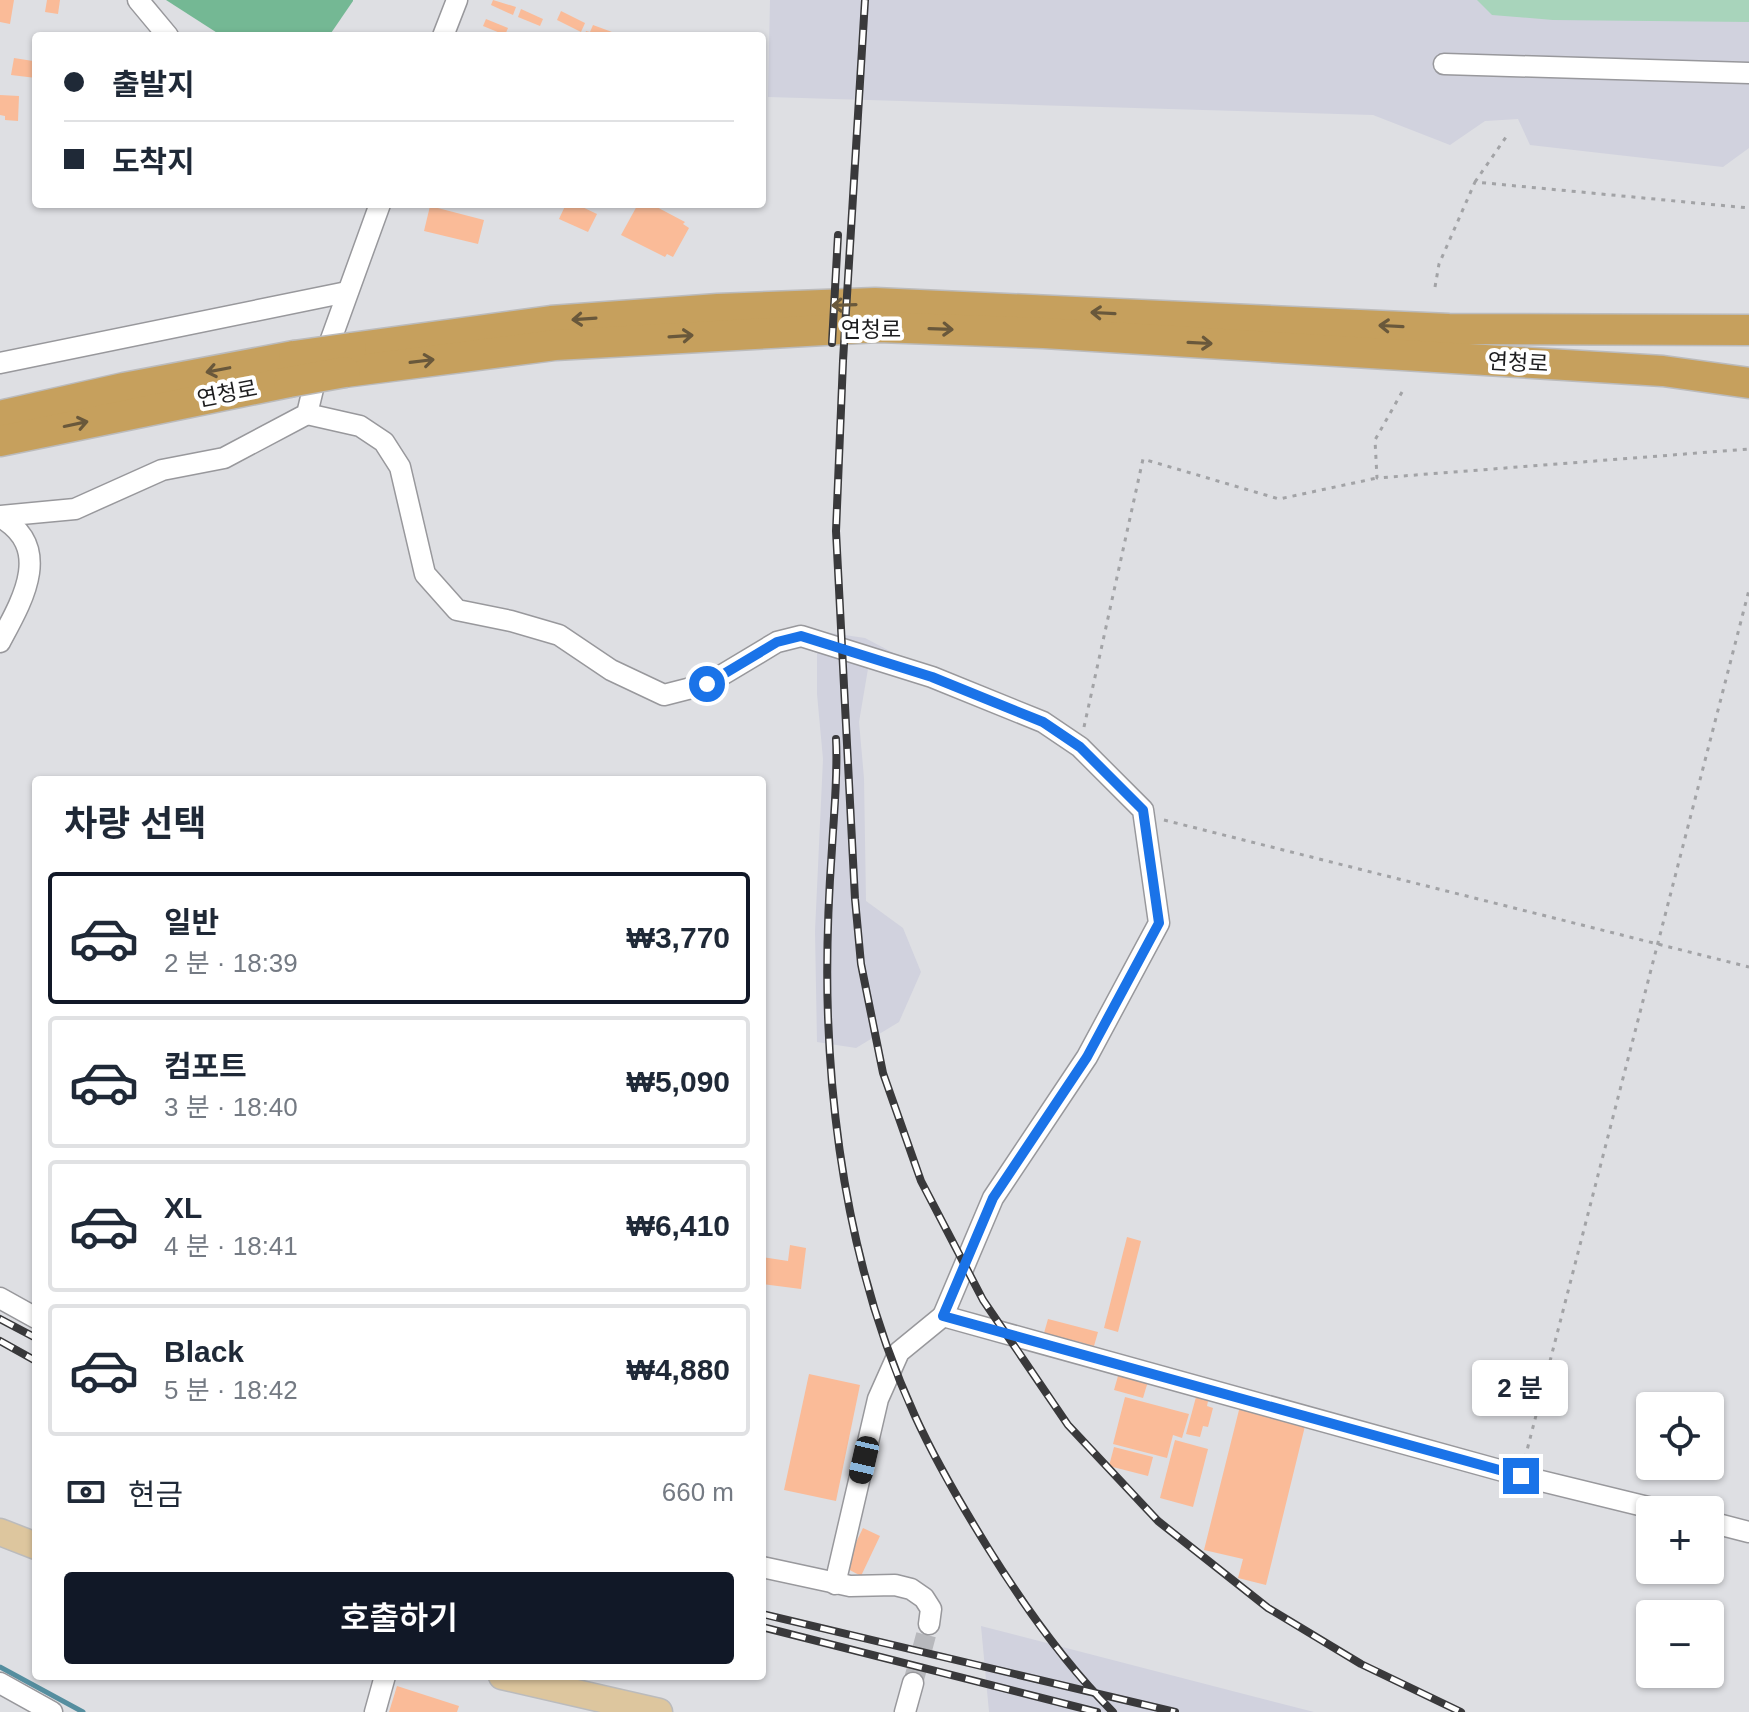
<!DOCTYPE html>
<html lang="ko">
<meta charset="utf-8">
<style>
:root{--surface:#fff;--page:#f6f6f7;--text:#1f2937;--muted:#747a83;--line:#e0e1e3;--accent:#111827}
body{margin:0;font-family:Helvetica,"Noto Sans KR",sans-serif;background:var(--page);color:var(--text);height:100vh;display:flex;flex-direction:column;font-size:30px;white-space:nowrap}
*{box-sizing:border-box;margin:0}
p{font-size:26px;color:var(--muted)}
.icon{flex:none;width:44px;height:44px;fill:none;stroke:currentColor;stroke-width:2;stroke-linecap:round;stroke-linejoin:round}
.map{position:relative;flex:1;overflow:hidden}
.sheet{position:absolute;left:32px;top:776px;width:734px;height:904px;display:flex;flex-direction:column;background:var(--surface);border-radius:8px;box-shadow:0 2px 6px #0004}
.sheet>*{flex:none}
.banner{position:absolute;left:32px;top:32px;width:734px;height:176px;border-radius:8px;box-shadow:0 2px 6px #0004;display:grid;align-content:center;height:176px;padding:0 32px;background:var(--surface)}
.tools{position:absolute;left:1636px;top:1392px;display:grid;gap:16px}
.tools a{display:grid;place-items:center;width:88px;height:88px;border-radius:8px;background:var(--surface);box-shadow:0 2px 6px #0004;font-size:40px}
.end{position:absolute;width:36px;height:36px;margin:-18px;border:10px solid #1a73e8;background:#fff;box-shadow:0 0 0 4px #fff}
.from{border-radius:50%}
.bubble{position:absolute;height:56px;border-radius:8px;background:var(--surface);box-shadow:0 2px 6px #0004;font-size:26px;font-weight:600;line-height:56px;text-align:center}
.car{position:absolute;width:24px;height:48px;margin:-24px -12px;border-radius:10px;box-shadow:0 0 6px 2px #0007;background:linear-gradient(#222 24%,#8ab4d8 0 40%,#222 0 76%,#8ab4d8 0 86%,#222 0)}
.banner b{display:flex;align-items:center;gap:28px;height:76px;font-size:30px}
.banner b+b{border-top:2px solid var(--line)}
.banner i{width:20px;height:20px;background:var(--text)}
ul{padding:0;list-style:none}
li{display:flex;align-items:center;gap:24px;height:132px;margin:0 16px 12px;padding:0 16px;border:4px solid var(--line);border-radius:8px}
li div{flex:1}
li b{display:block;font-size:30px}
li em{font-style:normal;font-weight:600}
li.active{border-color:var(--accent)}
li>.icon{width:72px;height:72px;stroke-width:1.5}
h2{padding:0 32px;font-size:36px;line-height:96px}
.pay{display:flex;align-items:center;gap:20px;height:88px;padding:0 32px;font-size:30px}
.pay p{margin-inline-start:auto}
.cta{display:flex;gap:16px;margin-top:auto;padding:16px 32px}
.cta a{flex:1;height:92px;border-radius:8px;background:var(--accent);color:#fff;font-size:32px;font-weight:600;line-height:92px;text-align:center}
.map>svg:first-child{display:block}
.built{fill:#d1d2de}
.green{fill:#a8d4bb}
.forest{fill:#74b894}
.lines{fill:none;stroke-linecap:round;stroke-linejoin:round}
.stream{stroke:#558e9f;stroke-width:5}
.building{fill:#fabb98}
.minor-tunnel{stroke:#b7b8bc;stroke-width:20;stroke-dasharray:20 10;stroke-linecap:butt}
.minor-casing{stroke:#98989c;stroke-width:23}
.major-casing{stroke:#bbbbbc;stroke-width:29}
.highway-casing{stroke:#bbbbbc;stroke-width:33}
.path{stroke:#a2a3a6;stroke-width:3;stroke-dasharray:4 6;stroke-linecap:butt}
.minor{stroke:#fff;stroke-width:20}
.major{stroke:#ddc69e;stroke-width:26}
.highway{stroke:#c6a05d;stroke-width:30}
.rail-casing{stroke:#39393b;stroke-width:8}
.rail{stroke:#fff;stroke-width:5;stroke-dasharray:15;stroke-linecap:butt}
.highway-bridge-casing{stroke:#bbbbbc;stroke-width:33;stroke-linecap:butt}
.highway-bridge{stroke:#c6a05d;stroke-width:30}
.oneway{stroke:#69583b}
.route{stroke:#1a73e8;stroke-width:10}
.labels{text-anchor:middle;stroke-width:8;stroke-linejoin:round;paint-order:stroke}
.street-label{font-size:22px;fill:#1d1d1f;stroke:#fff}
</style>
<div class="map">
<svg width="1749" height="1712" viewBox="0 0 1749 1712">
<rect width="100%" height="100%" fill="#dedfe3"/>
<!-- built -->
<g class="built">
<path d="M 770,0 L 1749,0 L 1749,148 L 1723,167 L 1530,145 L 1518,119 L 1485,121 L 1450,145 L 1373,115 L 768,97 Z"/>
<path d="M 817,631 L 865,638 L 903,658 L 870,657 L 859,722 L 864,778 L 866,901 L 903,928 L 921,972 L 899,1022 L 856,1048 L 817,1042 L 815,931 L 823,759 L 817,694 Z"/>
<path d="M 981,1626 L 1314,1712 L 989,1712 Z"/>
</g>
<!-- green -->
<path class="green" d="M 1477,0 L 1749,0 L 1749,22 L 1553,20 L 1492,15 Z"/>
<!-- forest -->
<path class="forest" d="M 166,0 L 353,0 L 353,1 L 329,36 L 222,36 Z"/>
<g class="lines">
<!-- stream -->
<path class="stream" d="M 0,1667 L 83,1712"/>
</g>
<!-- building -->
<g class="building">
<path d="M 0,0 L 14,0 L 10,24 L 0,22 Z"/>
<path d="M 47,0 L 60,0 L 58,14 L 45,12 Z"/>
<path d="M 493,0 L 516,7 L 513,15 L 491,5 Z"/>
<path d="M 521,9 L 543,19 L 540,26 L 518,17 Z"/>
<path d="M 561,11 L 585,23 L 581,32 L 557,20 Z"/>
<path d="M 486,19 L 508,28 L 505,35 L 483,26 Z"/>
<path d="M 593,25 L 612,32 L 611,36 L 584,36 L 586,31 L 590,32 Z"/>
<path d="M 34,50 L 36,78 L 11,75 L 14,58 L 33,61 Z"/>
<path d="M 0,95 L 19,96 L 18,121 L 5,120 L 5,116 L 0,115 Z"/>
<path d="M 566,204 L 576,204 L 597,214 L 588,232 L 559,219 Z"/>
<path d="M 638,204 L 651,204 L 685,222 L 683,224 L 689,228 L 673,257 L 667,254 L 665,257 L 621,235 Z"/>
<path d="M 430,206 L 484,220 L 478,244 L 424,231 Z"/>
<path d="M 1127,1237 L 1141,1241 L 1118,1332 L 1104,1328 Z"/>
<path d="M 790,1245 L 806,1248 L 801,1289 L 762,1284 L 762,1257 L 788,1261 Z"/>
<path d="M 1048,1319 L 1098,1332 L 1094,1346 L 1044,1333 Z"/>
<path d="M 1120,1369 L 1149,1378 L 1143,1398 L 1114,1390 Z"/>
<path d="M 809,1374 L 860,1385 L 836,1501 L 784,1490 Z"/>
<path d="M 1125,1397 L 1189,1414 L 1182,1438 L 1173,1435 L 1167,1458 L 1113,1444 Z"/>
<path d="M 1196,1397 L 1208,1401 L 1207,1406 L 1213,1408 L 1208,1427 L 1203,1426 L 1200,1437 L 1186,1434 Z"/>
<path d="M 1240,1406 L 1306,1422 L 1266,1585 L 1238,1578 L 1243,1559 L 1204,1550 Z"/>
<path d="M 1175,1440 L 1208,1449 L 1193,1507 L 1160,1498 Z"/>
<path d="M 1114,1447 L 1153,1457 L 1148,1476 L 1109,1466 Z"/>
<path d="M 863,1528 L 880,1536 L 861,1576 L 844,1567 Z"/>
<path d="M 397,1686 L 459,1706 L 457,1712 L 389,1712 Z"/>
</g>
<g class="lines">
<!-- minor-tunnel -->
<path class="minor-tunnel" d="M 913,1683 L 929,1624"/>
<!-- minor casing -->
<g class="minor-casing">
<g id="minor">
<path d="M 138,0 L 168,36"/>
<path d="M 443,36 L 457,0"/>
<path d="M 1444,64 L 1749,73"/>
<path d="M 0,363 L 347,292"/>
<path d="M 307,414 L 360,426 L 384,442 L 400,467 L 425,574 L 457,610 L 511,621 L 559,635 L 611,670 L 664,695 L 707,684 L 777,642 L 801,636 L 932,677 L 1043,722 L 1080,747 L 1143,810 L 1159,923 L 1087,1057 L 993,1198 L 943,1316 L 1521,1476 L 1660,1510"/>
<path d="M 0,516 L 75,509 L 162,470 L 224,458 L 307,414 L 313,389 L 380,204"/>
<path d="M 0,517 C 54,548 22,601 0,642"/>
<path d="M 0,1298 L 36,1318"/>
<path d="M 1710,1522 L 1749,1532"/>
<path d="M 762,1567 L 850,1586 L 895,1585 L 911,1589 L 924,1598 L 931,1609 L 929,1624"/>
<path d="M 835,1584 L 878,1399 L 899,1352 L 943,1316"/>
<path d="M 0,1683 L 52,1712"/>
<path d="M 375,1712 L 385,1676"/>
<path d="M 905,1712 L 913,1683"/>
</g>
</g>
<!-- major casing -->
<g class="major-casing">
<g id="major">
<path d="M 0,1532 L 36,1546"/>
<path d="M 502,1676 L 659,1712"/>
</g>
</g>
<!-- highway casing -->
<g class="highway-casing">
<g id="highway">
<path d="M 351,348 L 551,321 L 718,309 L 875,303 L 1449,329 L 1749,330"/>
<path d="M 345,372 L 555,345 L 878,327 L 1044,333 L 1663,371 L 1749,383"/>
<path d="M 0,416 L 124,388 L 294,356"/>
<path d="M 0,441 L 289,382"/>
</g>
</g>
<!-- path -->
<g class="path">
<path d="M 1475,182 L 1506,137"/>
<path d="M 1435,287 L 1439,264 L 1475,182 L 1749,208"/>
<path d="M 1402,392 L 1375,440 L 1377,478 L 1749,449"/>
<path d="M 1084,727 L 1143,459 L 1279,499 L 1377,478"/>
<path d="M 1164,820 L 1749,967"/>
<path d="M 1525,1458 L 1749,590"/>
</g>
<!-- minor -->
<use href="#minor" class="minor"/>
<!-- major -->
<use href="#major" class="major"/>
<!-- highway -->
<use href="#highway" class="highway"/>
<!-- rail casing -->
<g class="rail-casing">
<g id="rail">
<path d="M 865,0 L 843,361 L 836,531 L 855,899 L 861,964 L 883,1073 L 921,1181 L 983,1300 L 1068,1425 L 1158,1521 L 1268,1608 L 1361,1664 L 1461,1712"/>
<path d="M 832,343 L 838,235"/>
<path d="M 836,739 C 838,775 834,811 832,848 C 828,904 826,961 828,1017 C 833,1154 858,1291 915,1416 C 936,1462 962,1506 988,1548 C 1024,1606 1065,1664 1113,1712"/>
<path d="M 0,1319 L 36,1338"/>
<path d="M 0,1341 L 36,1361"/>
<path d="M 762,1614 L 1175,1712"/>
<path d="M 762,1627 L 1097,1712"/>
</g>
</g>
<!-- rail -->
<use href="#rail" class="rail"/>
<!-- highway-bridge casing -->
<g class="highway-bridge-casing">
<g id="highway-bridge">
<path d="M 294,356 L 351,348"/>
<path d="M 289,382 L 345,372"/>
</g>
</g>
<!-- highway-bridge -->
<use href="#highway-bridge" class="highway-bridge"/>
</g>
<!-- one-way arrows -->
<defs><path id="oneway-shaft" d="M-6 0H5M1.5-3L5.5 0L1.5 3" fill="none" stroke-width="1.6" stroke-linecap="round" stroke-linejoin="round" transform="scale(2)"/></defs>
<g class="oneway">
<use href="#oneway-shaft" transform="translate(844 305) rotate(178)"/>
<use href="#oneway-shaft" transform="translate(1103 313) rotate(-177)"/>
<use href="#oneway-shaft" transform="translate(584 319) rotate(176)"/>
<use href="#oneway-shaft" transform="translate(1391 326) rotate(-177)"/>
<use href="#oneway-shaft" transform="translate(941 329) rotate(2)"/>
<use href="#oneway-shaft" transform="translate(681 336) rotate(-4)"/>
<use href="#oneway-shaft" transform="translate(1200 343) rotate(3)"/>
<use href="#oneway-shaft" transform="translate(422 361) rotate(-7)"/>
<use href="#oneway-shaft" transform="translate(218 370) rotate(169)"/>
<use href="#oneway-shaft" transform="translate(76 424) rotate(-12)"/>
</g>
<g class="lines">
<!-- route -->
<path class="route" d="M 707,684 L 777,642 L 801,636 L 932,677 L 1043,722 L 1080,747 L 1143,810 L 1159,923 L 1087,1057 L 993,1198 L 943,1316 L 1521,1476"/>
</g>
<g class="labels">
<!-- street labels -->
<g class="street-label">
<text x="871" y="337">연청로</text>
<text transform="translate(1518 362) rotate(3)" y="8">연청로</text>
<text transform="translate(227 393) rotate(-11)" y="8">연청로</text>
</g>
</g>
</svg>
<div class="tools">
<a><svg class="icon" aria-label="locate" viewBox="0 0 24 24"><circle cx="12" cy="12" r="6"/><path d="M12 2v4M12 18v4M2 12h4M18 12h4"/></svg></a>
<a>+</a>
<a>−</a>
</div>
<i class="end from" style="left:707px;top:684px"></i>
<i class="end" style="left:1521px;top:1476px"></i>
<div class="bubble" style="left:1472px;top:1360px;width:96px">2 분</div>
<i class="car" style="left:864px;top:1460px;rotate:193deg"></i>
<div class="banner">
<b><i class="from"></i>출발지</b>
<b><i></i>도착지</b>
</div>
<section class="sheet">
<h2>차량 선택</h2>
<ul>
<li class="active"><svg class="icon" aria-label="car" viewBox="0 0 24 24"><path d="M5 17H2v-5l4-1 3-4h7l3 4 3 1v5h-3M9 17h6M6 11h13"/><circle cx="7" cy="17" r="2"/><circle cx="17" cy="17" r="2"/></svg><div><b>일반</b><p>2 분 · 18:39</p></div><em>₩3,770</em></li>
<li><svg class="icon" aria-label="car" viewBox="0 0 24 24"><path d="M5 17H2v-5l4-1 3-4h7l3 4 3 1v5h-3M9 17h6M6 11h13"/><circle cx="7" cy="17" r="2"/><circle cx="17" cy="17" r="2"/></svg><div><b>컴포트</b><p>3 분 · 18:40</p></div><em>₩5,090</em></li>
<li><svg class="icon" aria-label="car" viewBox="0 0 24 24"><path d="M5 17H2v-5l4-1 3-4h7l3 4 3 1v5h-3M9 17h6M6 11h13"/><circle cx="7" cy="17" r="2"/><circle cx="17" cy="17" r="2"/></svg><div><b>XL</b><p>4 분 · 18:41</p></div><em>₩6,410</em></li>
<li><svg class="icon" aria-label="car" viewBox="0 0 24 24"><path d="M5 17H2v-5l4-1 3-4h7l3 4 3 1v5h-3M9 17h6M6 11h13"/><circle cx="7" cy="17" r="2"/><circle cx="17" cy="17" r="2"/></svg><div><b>Black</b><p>5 분 · 18:42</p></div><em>₩4,880</em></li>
</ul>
<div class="pay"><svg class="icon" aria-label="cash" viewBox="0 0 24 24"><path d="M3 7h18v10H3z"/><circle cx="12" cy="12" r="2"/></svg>현금<p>660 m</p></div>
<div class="cta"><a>호출하기</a></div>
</section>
</div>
